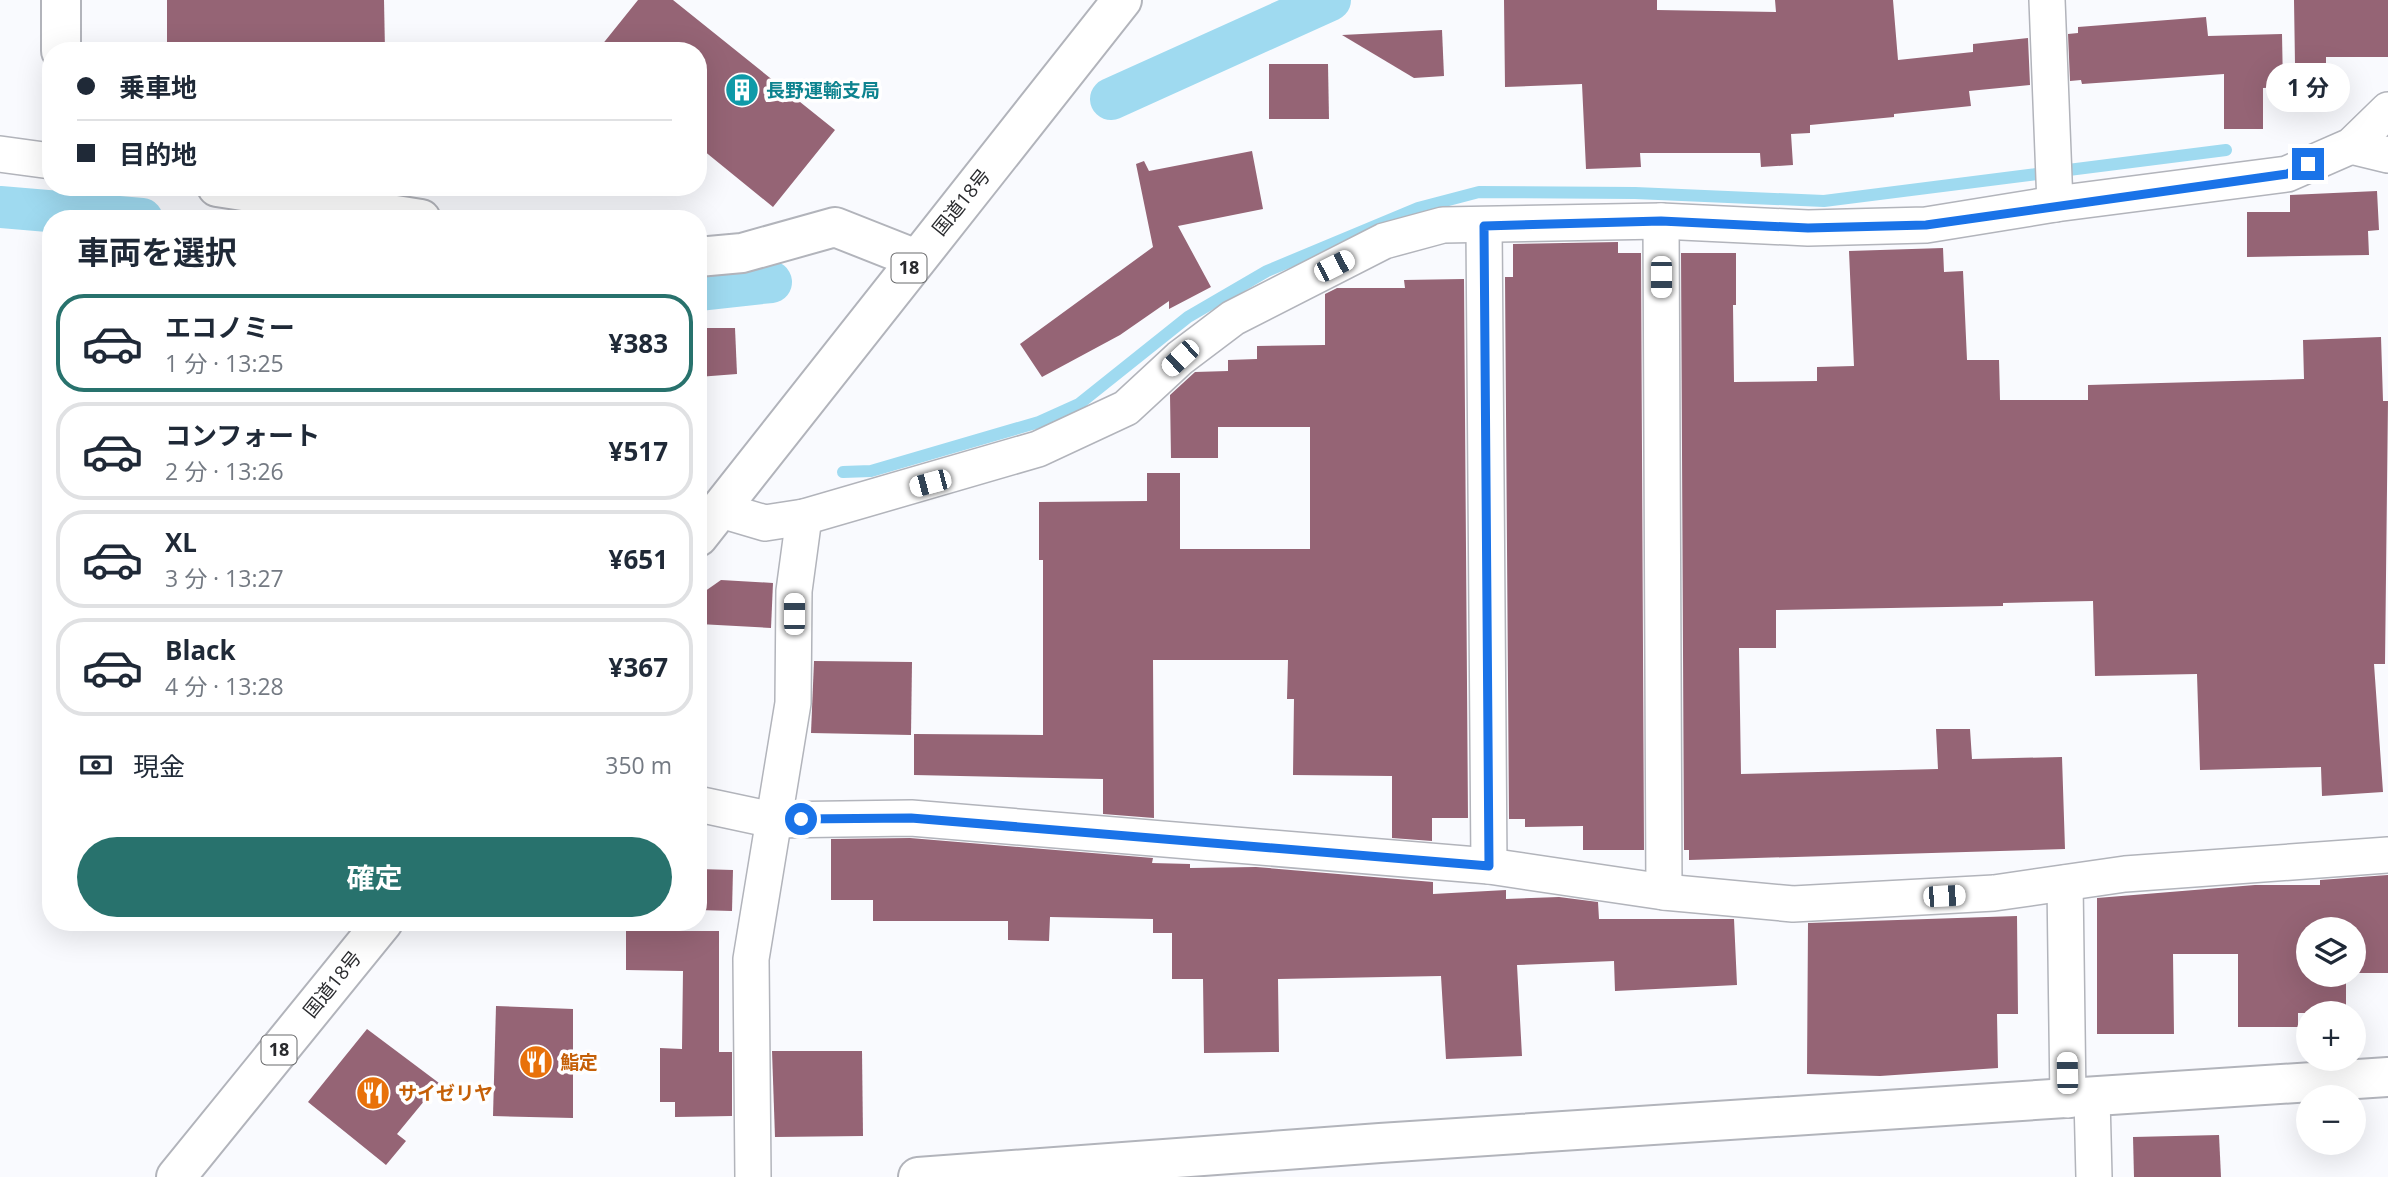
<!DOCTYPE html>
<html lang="ja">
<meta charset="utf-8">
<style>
:root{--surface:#fff;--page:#f6f6f7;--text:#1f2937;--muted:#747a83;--line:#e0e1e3;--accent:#28726d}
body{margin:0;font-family:"Open Sans","Noto Sans JP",sans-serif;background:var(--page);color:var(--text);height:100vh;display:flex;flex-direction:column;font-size:26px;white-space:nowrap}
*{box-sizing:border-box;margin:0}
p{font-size:23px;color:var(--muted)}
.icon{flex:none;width:38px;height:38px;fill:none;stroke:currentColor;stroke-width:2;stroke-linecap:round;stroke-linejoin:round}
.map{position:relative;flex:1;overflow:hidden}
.panel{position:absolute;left:42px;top:210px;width:665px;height:721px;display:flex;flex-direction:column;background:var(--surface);border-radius:28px;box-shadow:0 7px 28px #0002}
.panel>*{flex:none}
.hud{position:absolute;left:42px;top:42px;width:665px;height:154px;border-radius:28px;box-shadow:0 7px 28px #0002;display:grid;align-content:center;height:154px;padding:0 35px;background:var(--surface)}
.fabs{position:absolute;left:2296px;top:917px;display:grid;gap:14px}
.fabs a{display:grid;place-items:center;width:70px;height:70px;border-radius:50%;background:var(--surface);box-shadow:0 7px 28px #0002;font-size:35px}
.end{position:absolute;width:32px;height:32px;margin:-16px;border:9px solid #1a73e8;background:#fff;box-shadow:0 0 0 4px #fff}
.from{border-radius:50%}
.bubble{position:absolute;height:49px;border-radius:24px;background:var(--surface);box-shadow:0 7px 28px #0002;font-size:23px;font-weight:700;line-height:49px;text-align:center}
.car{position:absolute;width:21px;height:42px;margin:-21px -10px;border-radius:9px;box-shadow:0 0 5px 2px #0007;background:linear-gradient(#fff 24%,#345 0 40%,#fff 0 76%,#345 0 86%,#fff 0)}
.hud b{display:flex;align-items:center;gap:24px;height:66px;font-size:26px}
.hud b+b{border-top:2px solid var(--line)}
.hud i{width:18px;height:18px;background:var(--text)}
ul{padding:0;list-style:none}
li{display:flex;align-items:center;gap:21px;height:98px;margin:0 14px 10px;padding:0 21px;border:4px solid var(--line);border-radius:28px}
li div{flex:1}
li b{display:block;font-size:26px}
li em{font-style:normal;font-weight:700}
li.on{border-color:var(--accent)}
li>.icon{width:63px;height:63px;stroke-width:1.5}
h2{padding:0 35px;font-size:32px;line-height:84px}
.pay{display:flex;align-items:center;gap:18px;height:77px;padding:0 35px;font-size:26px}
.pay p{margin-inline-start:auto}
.primary-button{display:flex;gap:14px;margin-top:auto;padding:14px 35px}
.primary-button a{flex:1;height:80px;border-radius:42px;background:var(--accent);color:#fff;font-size:28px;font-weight:700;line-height:80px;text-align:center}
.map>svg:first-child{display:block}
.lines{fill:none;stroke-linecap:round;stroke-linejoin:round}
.stream{stroke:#9fdaf0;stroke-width:12}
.canal{stroke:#9fdaf0;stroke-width:42}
.building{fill:#956475}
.street-casing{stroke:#b2b4bb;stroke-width:38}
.secondary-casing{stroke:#b2b4bb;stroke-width:42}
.highway-casing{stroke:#b2b4bb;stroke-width:42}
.street{stroke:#fff;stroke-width:35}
.secondary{stroke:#fff;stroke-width:38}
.highway{stroke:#fff;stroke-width:38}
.route{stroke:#1a73e8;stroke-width:9}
.labels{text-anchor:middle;stroke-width:7;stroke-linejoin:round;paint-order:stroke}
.shield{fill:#fff;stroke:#696a6c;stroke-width:2}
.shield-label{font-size:18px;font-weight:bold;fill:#292a2d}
.culture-label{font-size:19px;font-weight:bold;fill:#0d838f;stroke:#fff;text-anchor:start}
.street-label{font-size:19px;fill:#292a2d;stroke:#fff}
.food-label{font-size:19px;font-weight:bold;fill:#c56008;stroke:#fff;text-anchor:start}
</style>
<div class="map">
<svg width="2388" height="1177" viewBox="0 0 2388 1177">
<rect width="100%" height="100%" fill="#f9fafe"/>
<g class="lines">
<!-- stream -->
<path class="stream" d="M 843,472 L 871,471 L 1039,422 L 1079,404 L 1188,317 L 1267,271 L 1418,208 L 1479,192 L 1635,193 L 1824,201 L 2226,150"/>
<!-- canal -->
<g class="canal">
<path d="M 1111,99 L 1330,0"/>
<path d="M 0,207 L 142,219"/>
<path d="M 698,290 L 771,282"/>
</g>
</g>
<!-- building -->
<g class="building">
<path d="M 167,0 L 384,0 L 385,51 L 167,51 Z"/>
<path d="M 638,0 L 673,0 L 835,130 L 773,207 L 698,146 L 698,51 L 597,51 Z"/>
<path d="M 1504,0 L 1657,0 L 1657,10 L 1776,12 L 1775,0 L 1893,0 L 1898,60 L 1973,52 L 1973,44 L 2028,38 L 2030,85 L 1969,91 L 1971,106 L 1894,114 L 1894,117 L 1810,125 L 1810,133 L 1791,134 L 1793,165 L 1761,167 L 1760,153 L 1640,153 L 1641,167 L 1586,169 L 1582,84 L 1505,87 Z"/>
<path d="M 2294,0 L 2388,0 L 2388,57 L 2326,57 L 2326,64 L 2295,64 Z"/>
<path d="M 2206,17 L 2208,36 L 2282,34 L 2283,87 L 2263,88 L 2263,129 L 2224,129 L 2224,74 L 2082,84 L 2081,80 L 2070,81 L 2068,34 L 2078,33 L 2078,27 Z"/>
<path d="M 1442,30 L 1444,76 L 1414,78 L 1342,35 Z"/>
<path d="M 1269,64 L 1328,64 L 1329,119 L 1269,119 Z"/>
<path d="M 1252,151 L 1263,209 L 1178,226 L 1211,287 L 1169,309 L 1169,301 L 1120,335 L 1042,377 L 1020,344 L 1153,247 L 1136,164 L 1144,161 L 1149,171 Z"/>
<path d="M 2377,191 L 2379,230 L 2368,231 L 2369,255 L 2247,257 L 2247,212 L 2290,212 L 2290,195 Z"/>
<path d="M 1618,242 L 1618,253 L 1641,253 L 1644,850 L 1583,850 L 1583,826 L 1525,827 L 1525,819 L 1509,819 L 1505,277 L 1513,277 L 1513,244 Z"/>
<path d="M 1943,248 L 1944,272 L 1963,271 L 1967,360 L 1999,360 L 2000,400 L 2088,400 L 2088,385 L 2304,379 L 2303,340 L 2381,337 L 2383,401 L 2388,401 L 2385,664 L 2374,664 L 2383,792 L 2322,796 L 2321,767 L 2200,770 L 2197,674 L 2095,676 L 2093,601 L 2003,603 L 2003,606 L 1776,610 L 1776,648 L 1739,648 L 1741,774 L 1938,769 L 1936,729 L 1970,729 L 1972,759 L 2062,757 L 2065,849 L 1689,860 L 1689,850 L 1684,850 L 1681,253 L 1736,253 L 1736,305 L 1733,305 L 1734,382 L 1817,381 L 1817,367 L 1854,366 L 1849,251 Z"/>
<path d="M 1464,279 L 1468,818 L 1432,818 L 1432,841 L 1392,838 L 1392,776 L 1293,775 L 1294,699 L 1287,699 L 1288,660 L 1153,660 L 1154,818 L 1103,814 L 1103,779 L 914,775 L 914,734 L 1043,735 L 1043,560 L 1039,560 L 1039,502 L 1147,501 L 1147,473 L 1180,473 L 1180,549 L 1310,549 L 1310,427 L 1218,427 L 1218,458 L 1171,458 L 1170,395 L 1195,372 L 1228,371 L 1228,360 L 1257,359 L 1257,346 L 1325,345 L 1325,294 L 1337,288 L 1405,288 L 1404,280 Z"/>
<path d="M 698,328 L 735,328 L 737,374 L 698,377 Z"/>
<path d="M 721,580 L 773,583 L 771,628 L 699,624 L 701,594 Z"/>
<path d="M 814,661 L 912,662 L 911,735 L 811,733 Z"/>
<path d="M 910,838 L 1153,858 L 1152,863 L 1190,864 L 1190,868 L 1256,867 L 1433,882 L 1433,894 L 1506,890 L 1506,899 L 1559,897 L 1598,902 L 1599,919 L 1734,919 L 1737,985 L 1615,991 L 1614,961 L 1517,965 L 1522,1056 L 1446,1059 L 1441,976 L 1278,979 L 1279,1052 L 1204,1053 L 1203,979 L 1172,979 L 1172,933 L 1153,933 L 1153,919 L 1050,917 L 1049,941 L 1008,940 L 1008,921 L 873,921 L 873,900 L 831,900 L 831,839 Z"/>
<path d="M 698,869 L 733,870 L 732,911 L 698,910 Z"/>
<path d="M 2388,875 L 2388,973 L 2354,973 L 2354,929 L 2308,929 L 2308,975 L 2346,975 L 2346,1013 L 2298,1013 L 2298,1027 L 2238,1027 L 2238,954 L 2173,954 L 2174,1034 L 2097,1034 L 2097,898 L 2255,885 L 2320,885 L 2320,880 Z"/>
<path d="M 2017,916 L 2018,1014 L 1997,1014 L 1998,1068 L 1880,1076 L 1807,1074 L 1808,923 Z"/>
<path d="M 626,931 L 719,931 L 719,1052 L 732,1052 L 732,1116 L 675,1117 L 675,1102 L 660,1102 L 660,1048 L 682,1049 L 683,971 L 626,970 Z"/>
<path d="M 496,1006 L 573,1009 L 573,1118 L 493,1116 Z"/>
<path d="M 367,1029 L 439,1083 L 397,1134 L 406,1141 L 386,1165 L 308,1102 Z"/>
<path d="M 772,1051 L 862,1051 L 863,1136 L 775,1137 Z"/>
<path d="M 2219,1135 L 2221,1177 L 2134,1177 L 2133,1137 Z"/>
</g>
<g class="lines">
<!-- street casing -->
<g class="street-casing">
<g id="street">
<path d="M 2047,0 L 2055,204"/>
<path d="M 2351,146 L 2388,155"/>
<path d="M 0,154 L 51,161"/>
<path d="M 1661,221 L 1664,892"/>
<path d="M 1484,226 L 1489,866"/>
<path d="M 721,510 L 765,523 L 804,517 L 1038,449 L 1126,408 L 1180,358 L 1233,318 L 1384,241 L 1443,225 L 1661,221 L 1808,228 L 1926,225 L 2055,204 L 2287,174 L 2351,146 L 2388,110"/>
<path d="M 698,804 L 773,820 L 911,818 L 1489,866 L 1664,892 L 1793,904 L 1994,893 L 2125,874 L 2388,855"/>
<path d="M 2065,883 L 2068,1100"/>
<path d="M 2092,1098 L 2094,1177"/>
<path d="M 753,1177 L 751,959 L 793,703 L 794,591 L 804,517"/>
</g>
</g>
<!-- secondary casing -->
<g class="secondary-casing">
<g id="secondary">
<path d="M 61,0 L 61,51"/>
<path d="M 217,187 L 421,219"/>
<path d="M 698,257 L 742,253 L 835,227 L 916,259"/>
<path d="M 918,1177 L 1380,1143 L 2388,1077"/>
</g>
</g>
<!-- highway casing -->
<g class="highway-casing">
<g id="highway">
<path d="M 698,537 L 1122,0"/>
<path d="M 176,1177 L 383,922"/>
</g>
</g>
<!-- street -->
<use href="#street" class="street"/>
<!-- secondary -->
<use href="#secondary" class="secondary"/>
<!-- highway -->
<use href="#highway" class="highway"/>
</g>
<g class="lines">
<!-- route -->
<path class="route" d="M 801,819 L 911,818 L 1489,866 L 1484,226 L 1661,221 L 1808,228 L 1926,225 L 2287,174 L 2308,164"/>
</g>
<!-- icons -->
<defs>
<g id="building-disc" transform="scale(1.75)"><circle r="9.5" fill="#0f9aa8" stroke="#fff"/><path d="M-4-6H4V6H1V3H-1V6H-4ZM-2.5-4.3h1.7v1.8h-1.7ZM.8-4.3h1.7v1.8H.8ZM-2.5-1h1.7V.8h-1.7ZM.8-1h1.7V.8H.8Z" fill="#fff"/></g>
<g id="restaurant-disc" transform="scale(1.75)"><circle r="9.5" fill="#e8710a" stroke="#fff"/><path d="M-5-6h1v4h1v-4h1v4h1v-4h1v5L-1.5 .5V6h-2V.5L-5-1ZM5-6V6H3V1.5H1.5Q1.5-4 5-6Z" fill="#fff"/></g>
</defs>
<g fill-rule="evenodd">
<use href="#building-disc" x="742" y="90"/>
<use href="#restaurant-disc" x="536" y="1062"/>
<use href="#restaurant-disc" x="373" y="1093"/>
</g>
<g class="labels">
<!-- shield labels -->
<g class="shield">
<rect x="891.5" y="253.5" width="35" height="29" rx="5"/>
<rect x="261.5" y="1035.5" width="35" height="29" rx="5"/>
</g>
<g class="shield-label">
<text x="909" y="274">18</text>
<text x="279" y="1056">18</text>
</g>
<!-- culture labels -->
<g class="culture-label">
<text x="766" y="97">長野運輸支局</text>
</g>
<!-- street labels -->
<g class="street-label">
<text transform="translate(961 202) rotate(-51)" y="7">国道18号</text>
<text transform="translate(332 984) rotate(-51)" y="7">国道18号</text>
</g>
<!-- food labels -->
<g class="food-label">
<text x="560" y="1069">鮨定</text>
<text x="398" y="1100">サイゼリヤ</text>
</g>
</g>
</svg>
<div class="fabs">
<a><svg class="icon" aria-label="layers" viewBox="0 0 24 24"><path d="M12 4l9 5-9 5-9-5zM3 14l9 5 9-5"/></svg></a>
<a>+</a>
<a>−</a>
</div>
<i class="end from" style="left:801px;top:819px"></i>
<i class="end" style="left:2308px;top:164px"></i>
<div class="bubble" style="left:2266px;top:63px;width:84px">1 分</div>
<i class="car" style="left:1334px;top:266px;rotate:63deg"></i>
<i class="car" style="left:1661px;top:277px;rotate:180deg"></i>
<i class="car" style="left:1180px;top:358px;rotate:227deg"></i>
<i class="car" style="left:930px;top:483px;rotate:255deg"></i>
<i class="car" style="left:794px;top:614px;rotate:0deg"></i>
<i class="car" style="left:1944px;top:896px;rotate:87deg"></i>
<i class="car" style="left:2067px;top:1073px;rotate:359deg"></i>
<div class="hud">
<b><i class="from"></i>乗車地</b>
<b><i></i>目的地</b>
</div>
<section class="panel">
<h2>車両を選択</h2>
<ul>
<li class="on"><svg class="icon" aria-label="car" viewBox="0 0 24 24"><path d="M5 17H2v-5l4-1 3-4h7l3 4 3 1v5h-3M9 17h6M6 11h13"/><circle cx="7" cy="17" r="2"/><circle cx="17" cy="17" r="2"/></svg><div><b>エコノミー</b><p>1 分 · 13:25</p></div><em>¥383</em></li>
<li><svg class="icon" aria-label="car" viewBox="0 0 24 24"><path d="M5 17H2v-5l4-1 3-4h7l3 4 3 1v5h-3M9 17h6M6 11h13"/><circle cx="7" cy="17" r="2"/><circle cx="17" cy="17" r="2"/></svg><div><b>コンフォート</b><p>2 分 · 13:26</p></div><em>¥517</em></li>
<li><svg class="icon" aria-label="car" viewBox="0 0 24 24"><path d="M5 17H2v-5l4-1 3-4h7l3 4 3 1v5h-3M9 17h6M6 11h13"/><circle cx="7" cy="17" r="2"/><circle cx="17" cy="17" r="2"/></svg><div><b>XL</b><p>3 分 · 13:27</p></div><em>¥651</em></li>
<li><svg class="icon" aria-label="car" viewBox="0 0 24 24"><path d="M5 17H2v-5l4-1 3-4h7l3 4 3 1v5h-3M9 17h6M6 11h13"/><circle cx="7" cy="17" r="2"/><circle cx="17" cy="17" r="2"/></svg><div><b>Black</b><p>4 分 · 13:28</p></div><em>¥367</em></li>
</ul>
<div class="pay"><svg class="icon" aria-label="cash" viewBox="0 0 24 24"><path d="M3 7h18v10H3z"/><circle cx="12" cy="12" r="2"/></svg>現金<p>350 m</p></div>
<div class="primary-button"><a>確定</a></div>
</section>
</div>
